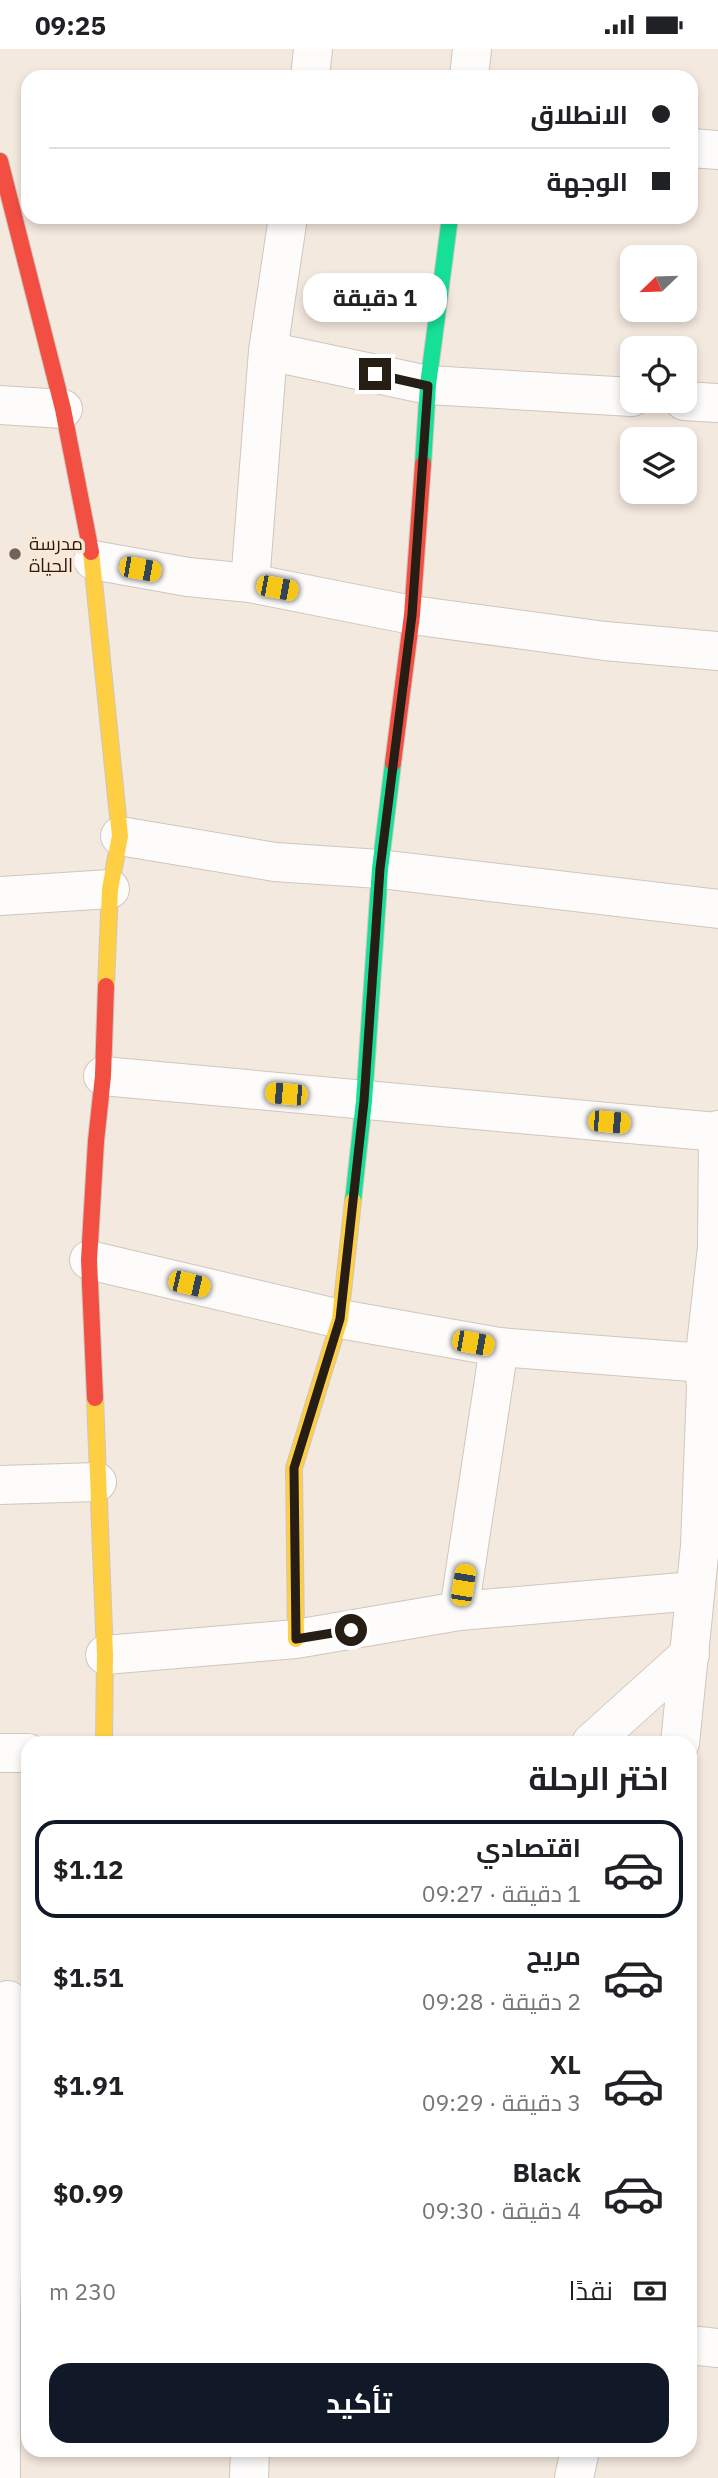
<!DOCTYPE html>
<html lang="ar">
<meta charset="utf-8">
<style>
:root{--surface:#fff;--page:#f6f6f6;--text:#202124;--muted:#757577;--line:#e0e0e0;--accent:#111827}
body{margin:0;font-family:"IBM Plex Sans",Cairo,sans-serif;background:var(--page);color:var(--text);direction:rtl;height:100vh;display:flex;flex-direction:column;font-size:26px;white-space:nowrap}
*{box-sizing:border-box;margin:0}
p{font-size:23px;color:var(--muted)}
.icon{flex:none;width:38px;height:38px;fill:none;stroke:currentColor;stroke-width:2;stroke-linecap:round;stroke-linejoin:round}
.map{position:relative;flex:1;overflow:hidden;direction:ltr}
.panel{position:absolute;left:21px;top:1687px;width:676px;height:721px;display:flex;flex-direction:column;background:var(--surface);border-radius:21px;box-shadow:0 4px 10px #0003;direction:rtl}
.panel>*{flex:none}
.banner{position:absolute;left:21px;top:21px;width:677px;height:154px;border-radius:21px;box-shadow:0 4px 10px #0003;direction:rtl;display:grid;align-content:center;height:154px;padding:0 28px;background:var(--surface)}
.needle{width:46px;rotate:247deg}
.controls{position:absolute;left:620px;top:196px;display:grid;gap:14px}
.controls a{display:grid;place-items:center;width:77px;height:77px;border-radius:14px;background:var(--surface);box-shadow:0 4px 10px #0003;font-size:35px}
.end{position:absolute;width:32px;height:32px;margin:-16px;border:9px solid #261d15;background:#fff;box-shadow:0 0 0 4px #fff}
.from{border-radius:50%}
.bubble{position:absolute;height:49px;border-radius:21px;background:var(--surface);box-shadow:0 4px 10px #0003;font-size:23px;font-weight:700;line-height:49px;text-align:center;direction:rtl}
.car{position:absolute;width:21px;height:42px;margin:-21px -10px;border-radius:9px;box-shadow:0 0 5px 2px #0007;background:linear-gradient(#f5c518 24%,#345 0 40%,#f5c518 0 76%,#345 0 86%,#f5c518 0)}
.banner b{display:flex;align-items:center;gap:24px;height:66px;font-size:26px}
.banner b+b{border-top:2px solid var(--line)}
.banner i{width:18px;height:18px;background:var(--text)}
ul{padding:0;list-style:none}
li{display:flex;align-items:center;gap:21px;height:98px;margin:0 14px 10px;padding:0 14px;border:4px solid transparent;border-radius:21px}
li div{flex:1}
li b{display:block;font-size:26px}
li em{font-style:normal;font-weight:700}
li.on{border-color:var(--accent)}
li>.icon{width:63px;height:63px;stroke-width:1.5}
h2{padding:0 28px;font-size:32px;line-height:84px}
.pay{display:flex;align-items:center;gap:18px;height:77px;padding:0 28px;font-size:26px}
.pay p{margin-inline-start:auto}
.button{display:flex;gap:14px;margin-top:auto;padding:14px 28px}
.button a{flex:1;height:80px;border-radius:21px;background:var(--accent);color:#fff;font-size:28px;font-weight:700;line-height:80px;text-align:center}
.status{display:flex;justify-content:space-between;align-items:center;height:49px;padding:0 35px;background:var(--surface);direction:ltr}
.status svg{height:19px;fill:currentColor}
.map>svg:first-child{display:block}
.lines{fill:none;stroke-linecap:round;stroke-linejoin:round}
.street-casing{stroke:#cfc6be;stroke-width:40}
.fast-casing{stroke:#cfc6be;stroke-width:18}
.slow-casing{stroke:#cfc6be;stroke-width:18}
.jam-casing{stroke:#cfc6be;stroke-width:18}
.street{stroke:#fdfcfa;stroke-width:38}
.fast{stroke:#16e098;stroke-width:16}
.slow{stroke:#ffcf43;stroke-width:16}
.jam{stroke:#f24e42;stroke-width:16}
.route{stroke:#261d15;stroke-width:9}
.poi-dot{fill:#6e645c;stroke:#fce8d7;stroke-width:2.5}
.labels{text-anchor:middle;stroke-width:7;stroke-linejoin:round;paint-order:stroke}
.poi-label{font-size:19px;fill:#261d15;stroke:#fce8d7;text-anchor:start}
</style>
<div class="status"><b>09:25</b><svg viewBox="0 0 49 12"><path d="M0 12V9h3v3zM5 12V6h3v6zM10 12V3h3v9zM15 12V0h3v12zM26 1h20v11H26zM47 4h2v5h-2z"/></svg></div>
<div class="map">
<svg width="718" height="2429" viewBox="0 0 718 2429">
<rect width="100%" height="100%" fill="#f4e9df"/>
<g class="lines">
<!-- street casing -->
<g class="street-casing">
<g id="street">
<path d="M 310,28 L 313,0"/>
<path d="M 469,28 L 472,0"/>
<path d="M 691,99 L 718,101"/>
<path d="M 268,302 L 428,336 L 632,348"/>
<path d="M 684,352 L 718,354"/>
<path d="M 0,356 L 63,360"/>
<path d="M 93,511 L 188,528 L 250,534 L 412,566 L 605,592 L 718,602"/>
<path d="M 250,534 L 268,302 L 288,168"/>
<path d="M 120,787 L 275,813 L 380,820 L 718,860"/>
<path d="M 0,847 L 110,840"/>
<path d="M 103,1027 L 718,1083"/>
<path d="M 89,1211 L 340,1270 L 499,1298 L 704,1314"/>
<path d="M 0,1436 L 97,1433"/>
<path d="M 459,1562 L 499,1298"/>
<path d="M 105,1606 L 296,1590 L 459,1562 L 694,1542"/>
<path d="M 591,1694 L 690,1605"/>
<path d="M 680,1694 L 700,1497 L 706,1339 L 704,1314 L 717,1198 L 718,1081"/>
<path d="M 0,1704 L 28,1704"/>
<path d="M 690,2296 L 718,2299"/>
<path d="M 1,2429 L 1,2271 L 8,1951"/>
<path d="M 249,2429 L 250,2401"/>
<path d="M 574,2429 L 580,2401"/>
</g>
</g>
<!-- fast casing -->
<g class="fast-casing">
<g id="fast">
<path d="M 423,415 L 428,336 L 450,168"/>
<path d="M 353,1152 L 364,1052 L 380,820 L 393,714"/>
</g>
</g>
<!-- slow casing -->
<g class="slow-casing">
<g id="slow">
<path d="M 91,503 L 120,787 L 110,840 L 106,937"/>
<path d="M 95,1349 L 105,1606 L 104,1694"/>
<path d="M 296,1590 L 294,1419 L 340,1270 L 353,1152"/>
</g>
</g>
<!-- jam casing -->
<g class="jam-casing">
<g id="jam">
<path d="M 0,112 L 63,360 L 91,503"/>
<path d="M 393,714 L 412,566 L 423,415"/>
<path d="M 95,1349 L 89,1211 L 96,1092 L 103,1027 L 106,937"/>
</g>
</g>
<!-- street -->
<use href="#street" class="street"/>
<!-- fast -->
<use href="#fast" class="fast"/>
<!-- slow -->
<use href="#slow" class="slow"/>
<!-- jam -->
<use href="#jam" class="jam"/>
</g>
<g class="lines">
<!-- route -->
<path class="route" d="M 351,1581 L 296,1590 L 294,1419 L 340,1270 L 364,1052 L 380,820 L 412,566 L 428,337 L 375,325"/>
</g>
<!-- markers -->
<circle class="poi-dot" cx="15" cy="505" r="7"/>
<g class="labels">
<!-- poi labels -->
<g class="poi-label">
<text x="29" y="501">مدرسة<tspan x="29" dy="22">الحياة</tspan></text>
</g>
</g>
</svg>
<div class="controls">
<a><svg class="needle" viewBox="-14 -14 28 28"><path d="M0-13l5 13h-10z" fill="#e53935"/><path d="M0 13l5-13h-10z" fill="#757577"/></svg></a>
<a><svg class="icon" aria-label="locate" viewBox="0 0 24 24"><circle cx="12" cy="12" r="6"/><path d="M12 2v4M12 18v4M2 12h4M18 12h4"/></svg></a>
<a><svg class="icon" aria-label="layers" viewBox="0 0 24 24"><path d="M12 4l9 5-9 5-9-5zM3 14l9 5 9-5"/></svg></a>
</div>
<i class="end from" style="left:351px;top:1581px"></i>
<i class="end" style="left:375px;top:325px"></i>
<div class="bubble" style="left:303px;top:224px;width:144px">1 دقيقة</div>
<i class="car" style="left:140px;top:520px;rotate:100deg"></i>
<i class="car" style="left:277px;top:539px;rotate:101deg"></i>
<i class="car" style="left:286px;top:1045px;rotate:275deg"></i>
<i class="car" style="left:609px;top:1073px;rotate:95deg"></i>
<i class="car" style="left:189px;top:1235px;rotate:103deg"></i>
<i class="car" style="left:473px;top:1294px;rotate:100deg"></i>
<i class="car" style="left:463px;top:1536px;rotate:9deg"></i>
<div class="banner">
<b><i class="from"></i>الانطلاق</b>
<b><i></i>الوجهة</b>
</div>
<section class="panel">
<h2>اختر الرحلة</h2>
<ul>
<li class="on"><svg class="icon" aria-label="car" viewBox="0 0 24 24"><path d="M5 17H2v-5l4-1 3-4h7l3 4 3 1v5h-3M9 17h6M6 11h13"/><circle cx="7" cy="17" r="2"/><circle cx="17" cy="17" r="2"/></svg><div><b>اقتصادي</b><p>1 دقيقة · 09:27</p></div><em>$1.12</em></li>
<li><svg class="icon" aria-label="car" viewBox="0 0 24 24"><path d="M5 17H2v-5l4-1 3-4h7l3 4 3 1v5h-3M9 17h6M6 11h13"/><circle cx="7" cy="17" r="2"/><circle cx="17" cy="17" r="2"/></svg><div><b>مريح</b><p>2 دقيقة · 09:28</p></div><em>$1.51</em></li>
<li><svg class="icon" aria-label="car" viewBox="0 0 24 24"><path d="M5 17H2v-5l4-1 3-4h7l3 4 3 1v5h-3M9 17h6M6 11h13"/><circle cx="7" cy="17" r="2"/><circle cx="17" cy="17" r="2"/></svg><div><b>XL</b><p>3 دقيقة · 09:29</p></div><em>$1.91</em></li>
<li><svg class="icon" aria-label="car" viewBox="0 0 24 24"><path d="M5 17H2v-5l4-1 3-4h7l3 4 3 1v5h-3M9 17h6M6 11h13"/><circle cx="7" cy="17" r="2"/><circle cx="17" cy="17" r="2"/></svg><div><b>Black</b><p>4 دقيقة · 09:30</p></div><em>$0.99</em></li>
</ul>
<div class="pay"><svg class="icon" aria-label="cash" viewBox="0 0 24 24"><path d="M3 7h18v10H3z"/><circle cx="12" cy="12" r="2"/></svg>نقدًا<p>230 m</p></div>
<div class="button"><a>تأكيد</a></div>
</section>
</div>
